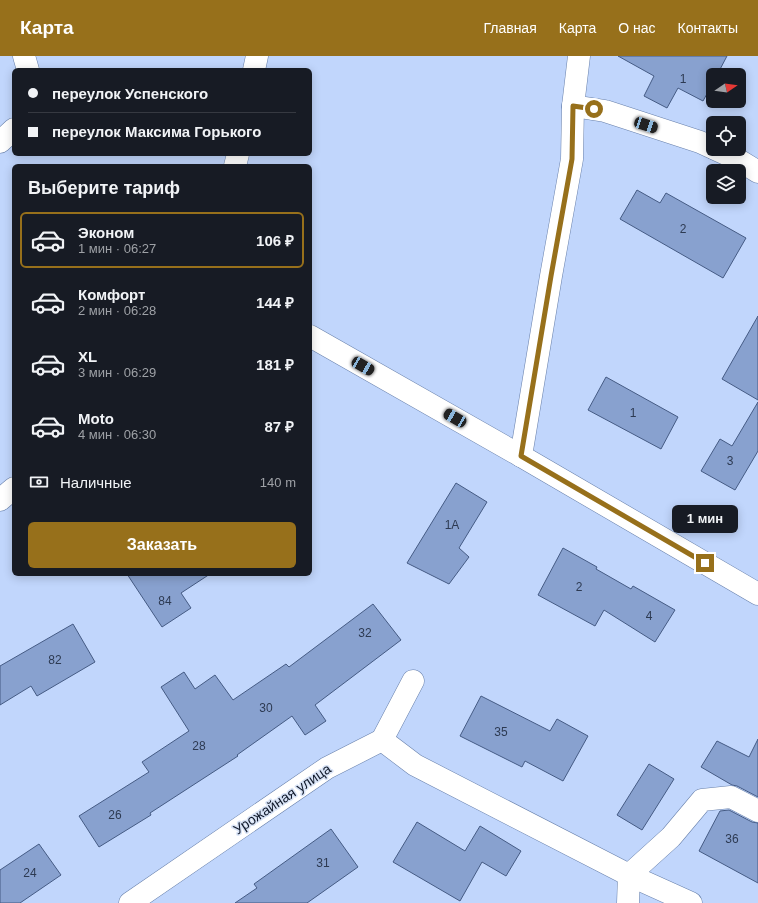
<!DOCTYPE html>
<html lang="ru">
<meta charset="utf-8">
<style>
:root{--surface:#171b24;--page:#242831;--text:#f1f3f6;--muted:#9ea1a6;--line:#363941;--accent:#97701b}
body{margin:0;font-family:Helvetica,sans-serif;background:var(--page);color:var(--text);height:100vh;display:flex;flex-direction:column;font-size:15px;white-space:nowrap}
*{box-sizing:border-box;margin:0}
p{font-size:13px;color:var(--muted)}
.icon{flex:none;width:22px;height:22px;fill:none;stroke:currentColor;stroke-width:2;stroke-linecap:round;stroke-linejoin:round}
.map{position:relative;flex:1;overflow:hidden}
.side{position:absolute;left:12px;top:108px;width:300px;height:412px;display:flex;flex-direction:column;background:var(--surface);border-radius:6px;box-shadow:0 2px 10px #0003}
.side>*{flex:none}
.top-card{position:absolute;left:12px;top:12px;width:300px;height:88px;border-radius:6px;box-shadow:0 2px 10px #0003;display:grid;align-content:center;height:88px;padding:0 16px;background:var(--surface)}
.needle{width:26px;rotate:77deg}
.fabs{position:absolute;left:706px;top:12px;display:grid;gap:8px}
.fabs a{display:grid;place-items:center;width:40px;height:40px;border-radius:6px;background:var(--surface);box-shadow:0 2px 10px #0003;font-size:20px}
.end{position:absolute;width:18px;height:18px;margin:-9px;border:5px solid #97701b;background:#fff;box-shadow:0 0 0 2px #fff}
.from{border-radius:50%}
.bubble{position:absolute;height:28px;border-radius:6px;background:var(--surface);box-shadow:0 2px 10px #0003;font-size:13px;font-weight:600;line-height:28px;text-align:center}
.car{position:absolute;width:12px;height:24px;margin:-12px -6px;border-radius:5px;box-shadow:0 0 3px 1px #0007;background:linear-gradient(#222 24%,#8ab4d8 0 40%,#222 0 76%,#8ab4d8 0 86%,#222 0)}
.top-card b{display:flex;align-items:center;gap:14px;height:38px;font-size:15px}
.top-card b+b{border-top:1px solid var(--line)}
.top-card i{width:10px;height:10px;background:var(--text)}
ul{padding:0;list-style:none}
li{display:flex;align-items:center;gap:12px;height:56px;margin:0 8px 6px;padding:0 8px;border:2px solid transparent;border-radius:6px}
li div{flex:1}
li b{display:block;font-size:15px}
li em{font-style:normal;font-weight:600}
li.on{border-color:var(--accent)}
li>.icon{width:36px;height:36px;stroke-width:1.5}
h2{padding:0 16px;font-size:18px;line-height:48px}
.pay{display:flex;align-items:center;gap:10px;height:44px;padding:0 16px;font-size:15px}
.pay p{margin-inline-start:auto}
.action{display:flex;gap:8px;margin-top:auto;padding:8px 16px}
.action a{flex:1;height:46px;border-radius:6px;background:var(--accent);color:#fff;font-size:16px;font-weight:600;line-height:46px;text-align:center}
header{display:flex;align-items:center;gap:24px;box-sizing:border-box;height:56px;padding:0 20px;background:var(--accent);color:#fff}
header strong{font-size:19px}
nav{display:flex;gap:22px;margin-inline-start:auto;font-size:14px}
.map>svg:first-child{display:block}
.building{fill:#88a1cf;stroke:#455b84}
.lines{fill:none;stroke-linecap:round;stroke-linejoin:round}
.minor-casing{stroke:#6880ab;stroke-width:23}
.minor{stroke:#fff;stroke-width:22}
.route{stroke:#97701b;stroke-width:5}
.labels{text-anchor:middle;stroke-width:3;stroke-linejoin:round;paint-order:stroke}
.number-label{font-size:12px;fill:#2d3a52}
.street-label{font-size:14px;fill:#0f1829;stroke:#d8e3f6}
</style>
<header>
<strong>Карта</strong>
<nav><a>Главная</a><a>Карта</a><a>О нас</a><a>Контакты</a></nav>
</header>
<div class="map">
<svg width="758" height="847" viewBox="0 0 758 847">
<rect width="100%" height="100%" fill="#c1d6fc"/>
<!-- building -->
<g class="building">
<path d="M 618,0 L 727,0 L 717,19 L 713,19 L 713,27 L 703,45 L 678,32 L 667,52 L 644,40 L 654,20 Z"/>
<path d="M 637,134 L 660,147 L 666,137 L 746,182 L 723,222 L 620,163 Z"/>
<path d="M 758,260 L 758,344 L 722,323 Z"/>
<path d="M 606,321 L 678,361 L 661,393 L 588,354 Z"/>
<path d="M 758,346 L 758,395 L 735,434 L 701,415 L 720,383 L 732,390 Z"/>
<path d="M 456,427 L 487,446 L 459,492 L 469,501 L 449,528 L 407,507 Z"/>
<path d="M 563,492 L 597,511 L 596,513 L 631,533 L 633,530 L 675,554 L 655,586 L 604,554 L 595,570 L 538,539 Z"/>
<path d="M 127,518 L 210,518 L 181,537 L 191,552 L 162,571 Z"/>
<path d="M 373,548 L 401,584 L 315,649 L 326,665 L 305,679 L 292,660 L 237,699 L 238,700 L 150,757 L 151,759 L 99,791 L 79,760 L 149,716 L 142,706 L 189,675 L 161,631 L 184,616 L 195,633 L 215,619 L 233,644 L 286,608 L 289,611 Z"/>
<path d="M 73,568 L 95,606 L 37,640 L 31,630 L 0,649 L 0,610 Z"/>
<path d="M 481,640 L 550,675 L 557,663 L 588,680 L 563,725 L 525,705 L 522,711 L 460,680 Z"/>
<path d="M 758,683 L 758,741 L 737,730 L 732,729 L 701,711 L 717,685 L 749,701 Z"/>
<path d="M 649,708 L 674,723 L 642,774 L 617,759 Z"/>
<path d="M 729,754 L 752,766 L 758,767 L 758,827 L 699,795 L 720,755 Z"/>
<path d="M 417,766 L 465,795 L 480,770 L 521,795 L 506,820 L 482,806 L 460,845 L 393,806 Z"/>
<path d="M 331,773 L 358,811 L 307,847 L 235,847 L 257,832 L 254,828 Z"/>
<path d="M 39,788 L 61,819 L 20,847 L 0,847 L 0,814 Z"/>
</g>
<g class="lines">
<!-- minor casing -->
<g class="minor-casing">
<g id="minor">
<path d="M 24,0 L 28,14"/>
<path d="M 254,14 L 257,0"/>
<path d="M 573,50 L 605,55 L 700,86 L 713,92"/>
<path d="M 0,86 L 14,73"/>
<path d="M 715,93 L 737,103 L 758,116"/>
<path d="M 235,110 L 238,98"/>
<path d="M 310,280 L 521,400 L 758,538"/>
<path d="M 521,400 L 551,220 L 572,103 L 573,50 L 579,0"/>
<path d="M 0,444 L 14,432"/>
<path d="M 382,684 L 415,709 L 629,819 L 691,847"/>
<path d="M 629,819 L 671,781 L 702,744 L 731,741 L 758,755"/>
<path d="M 130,847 L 327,712 L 382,684 L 413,625"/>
<path d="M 628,847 L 629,819"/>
</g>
</g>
<!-- minor -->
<use href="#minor" class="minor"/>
</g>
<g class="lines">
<!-- route -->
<path class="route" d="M 594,53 L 573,50 L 572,103 L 551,220 L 521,400 L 705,507"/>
</g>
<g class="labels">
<!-- number labels -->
<g class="number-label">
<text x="683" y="27">1</text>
<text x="683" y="177">2</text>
<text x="633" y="361">1</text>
<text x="730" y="409">3</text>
<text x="452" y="473">1А</text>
<text x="579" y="535">2</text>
<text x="165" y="549">84</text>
<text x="649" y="564">4</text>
<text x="365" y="581">32</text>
<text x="55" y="608">82</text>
<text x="266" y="656">30</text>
<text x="501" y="680">35</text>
<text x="199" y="694">28</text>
<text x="115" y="763">26</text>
<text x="732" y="787">36</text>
<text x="323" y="811">31</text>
<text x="30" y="821">24</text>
</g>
<!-- street labels -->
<g class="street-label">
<text transform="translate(282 743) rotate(-34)" y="5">Урожайная улица</text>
</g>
</g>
</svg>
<div class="fabs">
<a><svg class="needle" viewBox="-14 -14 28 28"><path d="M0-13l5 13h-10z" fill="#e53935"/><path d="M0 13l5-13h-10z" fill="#9ea1a6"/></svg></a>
<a><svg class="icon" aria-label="locate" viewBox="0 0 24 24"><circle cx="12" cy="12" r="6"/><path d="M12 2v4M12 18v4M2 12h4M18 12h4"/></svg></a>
<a><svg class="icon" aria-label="layers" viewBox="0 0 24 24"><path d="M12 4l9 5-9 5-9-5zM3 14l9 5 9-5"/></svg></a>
</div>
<i class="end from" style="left:594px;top:53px"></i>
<i class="end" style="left:705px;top:507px"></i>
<div class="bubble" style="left:672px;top:449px;width:66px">1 мин</div>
<i class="car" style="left:646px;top:69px;rotate:108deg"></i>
<i class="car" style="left:363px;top:310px;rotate:120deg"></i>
<i class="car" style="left:455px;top:362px;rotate:300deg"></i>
<div class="top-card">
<b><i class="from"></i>переулок Успенского</b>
<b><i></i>переулок Максима Горького</b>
</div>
<section class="side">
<h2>Выберите тариф</h2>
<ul>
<li class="on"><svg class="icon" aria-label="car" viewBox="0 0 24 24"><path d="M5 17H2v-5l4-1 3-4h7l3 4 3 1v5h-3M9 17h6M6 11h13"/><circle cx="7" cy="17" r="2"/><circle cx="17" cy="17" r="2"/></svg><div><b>Эконом</b><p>1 мин · 06:27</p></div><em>106 ₽</em></li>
<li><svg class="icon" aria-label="car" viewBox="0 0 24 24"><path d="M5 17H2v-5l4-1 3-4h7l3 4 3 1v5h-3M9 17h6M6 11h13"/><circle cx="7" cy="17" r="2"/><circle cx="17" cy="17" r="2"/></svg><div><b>Комфорт</b><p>2 мин · 06:28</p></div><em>144 ₽</em></li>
<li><svg class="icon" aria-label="car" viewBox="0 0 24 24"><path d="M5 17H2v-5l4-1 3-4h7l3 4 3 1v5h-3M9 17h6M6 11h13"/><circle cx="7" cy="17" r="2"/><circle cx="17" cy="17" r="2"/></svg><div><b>XL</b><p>3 мин · 06:29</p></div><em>181 ₽</em></li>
<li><svg class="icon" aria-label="car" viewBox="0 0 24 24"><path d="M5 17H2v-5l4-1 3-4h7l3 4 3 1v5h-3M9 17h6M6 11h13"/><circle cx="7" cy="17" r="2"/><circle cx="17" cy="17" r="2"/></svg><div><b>Moto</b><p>4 мин · 06:30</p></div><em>87 ₽</em></li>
</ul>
<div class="pay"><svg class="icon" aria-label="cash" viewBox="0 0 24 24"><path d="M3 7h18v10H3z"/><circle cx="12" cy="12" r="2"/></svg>Наличные<p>140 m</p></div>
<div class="action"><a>Заказать</a></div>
</section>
</div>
